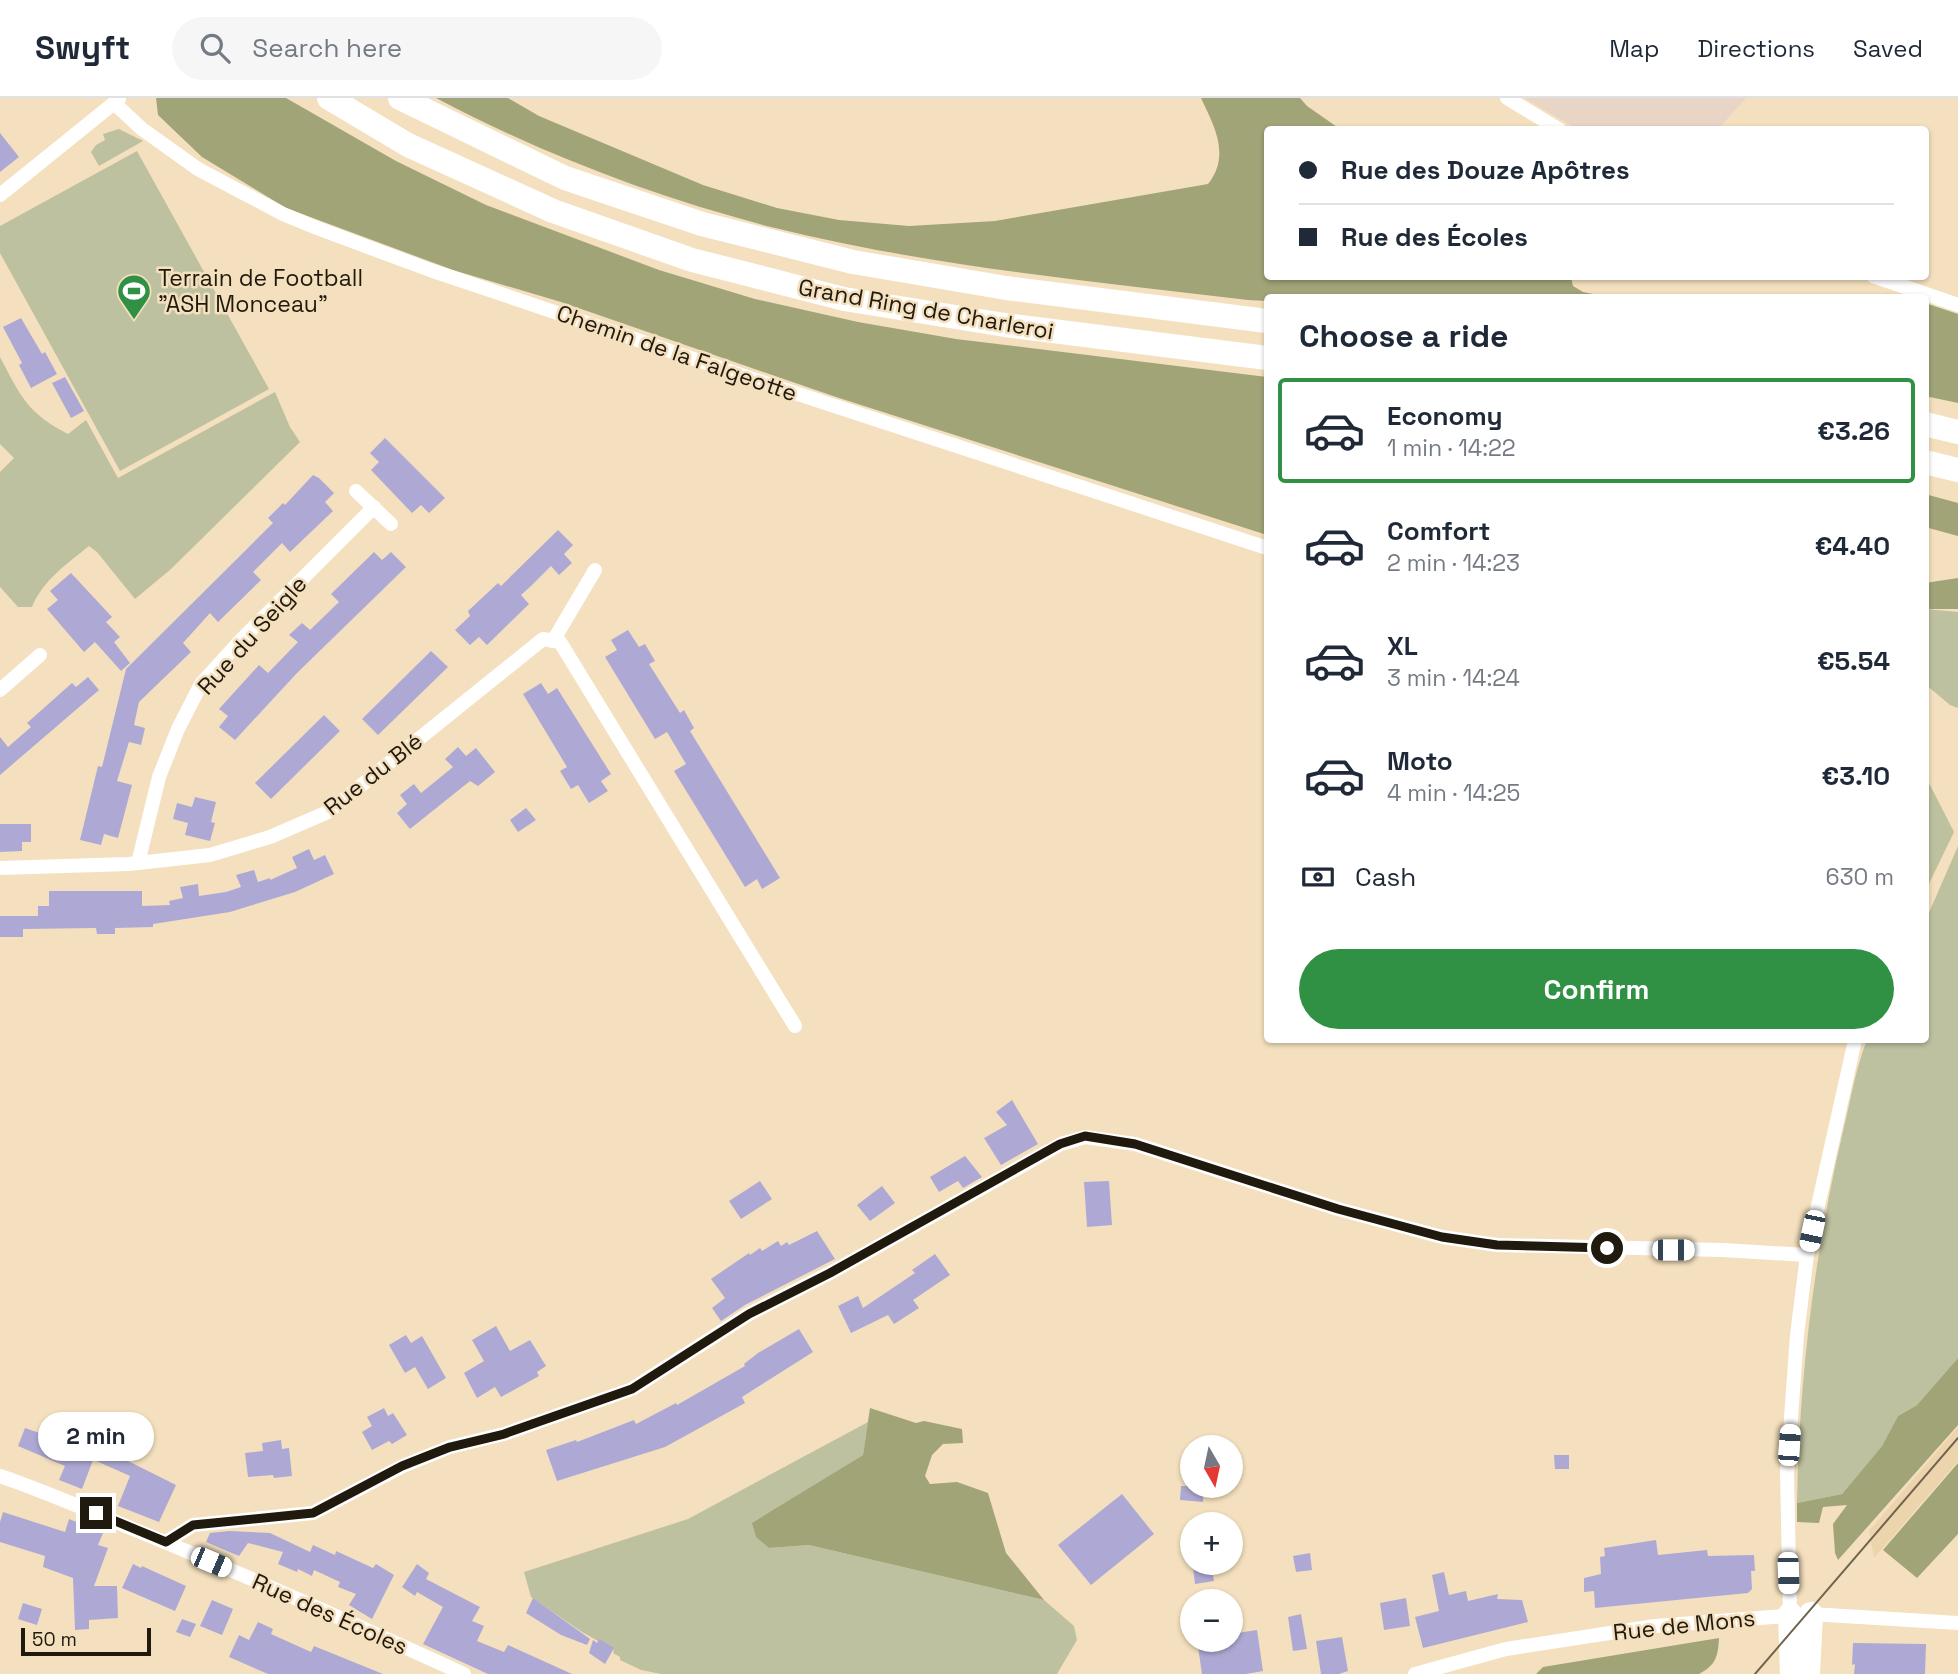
<!DOCTYPE html>
<meta charset="utf-8">
<style>
:root{--surface:#fff;--page:#f6f6f7;--text:#1f2937;--muted:#747a83;--line:#e0e1e3;--accent:#309043}
body{margin:0;font-family:"Space Grotesk",sans-serif;background:var(--page);color:var(--text);height:100vh;display:flex;flex-direction:column;font-size:26px;white-space:nowrap}
*{box-sizing:border-box;margin:0}
p{font-size:23px;color:var(--muted)}
.icon{flex:none;width:38px;height:38px;fill:none;stroke:currentColor;stroke-width:2;stroke-linecap:round;stroke-linejoin:round}
.map{position:relative;flex:1;overflow:hidden}
.sheet{position:absolute;left:1264px;top:196px;width:665px;height:749px;display:flex;flex-direction:column;background:var(--surface);border-radius:7px;box-shadow:0 2px 5px #0004}
.sheet>*{flex:none}
.banner{position:absolute;left:1264px;top:28px;width:665px;height:154px;border-radius:7px;box-shadow:0 2px 5px #0004;display:grid;align-content:center;height:154px;padding:0 35px;background:var(--surface)}
.needle{width:46px;rotate:171deg}
.fabs{position:absolute;left:1180px;top:1337px;display:grid;gap:14px}
.fabs a{display:grid;place-items:center;width:63px;height:63px;border-radius:50%;background:var(--surface);box-shadow:0 2px 5px #0004;font-size:35px}
.scale{position:absolute;left:21px;bottom:18px;width:130px;box-sizing:border-box;padding-left:7px;border:4px solid #20190d;border-top:0;font-size:19px;line-height:24px;white-space:nowrap;color:#20190d;-webkit-text-stroke:5px #f4e0be;paint-order:stroke}
.end{position:absolute;width:32px;height:32px;margin:-16px;border:9px solid #20190d;background:#fff;box-shadow:0 0 0 4px #fff}
.from{border-radius:50%}
.bubble{position:absolute;height:49px;border-radius:24px;background:var(--surface);box-shadow:0 2px 5px #0004;font-size:23px;font-weight:700;line-height:49px;text-align:center}
.car{position:absolute;width:21px;height:42px;margin:-21px -10px;border-radius:9px;box-shadow:0 0 5px 2px #0007;background:linear-gradient(#fff 24%,#345 0 40%,#fff 0 76%,#345 0 86%,#fff 0)}
.banner b{display:flex;align-items:center;gap:24px;height:66px;font-size:26px}
.banner b+b{border-top:2px solid var(--line)}
.banner i{width:18px;height:18px;background:var(--text)}
ul{padding:0;list-style:none}
li{display:flex;align-items:center;gap:21px;height:105px;margin:0 14px 10px;padding:0 21px;border:4px solid transparent;border-radius:7px}
li div{flex:1}
li b{display:block;font-size:26px}
li em{font-style:normal;font-weight:700}
li.on{border-color:var(--accent)}
li>.icon{width:63px;height:63px;stroke-width:1.5}
h2{padding:0 35px;font-size:32px;line-height:84px}
.pay{display:flex;align-items:center;gap:18px;height:77px;padding:0 35px;font-size:26px}
.pay p{margin-inline-start:auto}
.button{display:flex;gap:14px;margin-top:auto;padding:14px 35px}
.button a{flex:1;height:80px;border-radius:42px;background:var(--accent);color:#fff;font-size:28px;font-weight:700;line-height:80px;text-align:center}
header{display:flex;align-items:center;gap:42px;box-sizing:border-box;height:98px;padding:0 35px;background:var(--surface);border-bottom:2px solid var(--line)}
header strong{font-size:33px}
nav{display:flex;gap:38px;margin-inline-start:auto;font-size:24px}
.search{width:490px;height:63px;background:var(--page);display:flex;align-items:center;gap:18px;box-sizing:border-box;padding:0 24px;border-radius:38px;color:var(--muted);font-size:26px}
.map>svg:first-child{display:block}
.built{fill:#ecd4ac}
.industrial{fill:#e8d5c5}
.green{fill:#bec19f}
.forest{fill:#a1a477}
.building{fill:#aea9d4}
.lines{fill:none;stroke-linecap:round;stroke-linejoin:round}
.street{stroke:#fff;stroke-width:14}
.highway{stroke:#fff;stroke-width:24}
.tram{stroke:#706450;stroke-width:2}
.route{stroke:#20190d;stroke-width:9}
.labels{text-anchor:middle;stroke-width:5;stroke-linejoin:round;paint-order:stroke}
.poi-label{font-size:23px;fill:#20190d;stroke:#f4e0be;text-anchor:start}
.street-label{font-size:23px;fill:#20190d;stroke:#f4e0be}
</style>
<header>
<strong>Swyft</strong>
<div class="search"><svg class="icon" aria-label="search" viewBox="0 0 24 24"><circle cx="10" cy="10" r="6"/><path d="M15 15l6 6"/></svg>Search here</div>
<nav><a>Map</a><a>Directions</a><a>Saved</a></nav>
</header>
<div class="map">
<svg width="1958" height="1576" viewBox="0 0 1958 1576">
<rect width="100%" height="100%" fill="#f4e0be"/>
<!-- built -->
<path class="built" d="M 1958,1329 L 1958,1363 L 1874,1460 L 1869,1433 Z"/>
<!-- industrial -->
<path class="industrial" d="M 1524,0 L 1746,0 L 1718,31 L 1579,32 Z"/>
<!-- green -->
<g class="green">
<path d="M 119,31 L 143,43 L 99,68 L 91,54 L 96,47 L 105,42 L 103,36 Z"/>
<path d="M 137,53 L 269,291 L 120,373 L 0,155 L 0,128 Z"/>
<path d="M 0,259 C 20,297 27,315 68,336 L 86,322 L 118,380 L 275,294 L 290,329 L 300,344 L 171,471 L 135,501 L 97,454 L 89,448 C 67,466 43,482 32,509 L 18,509 L 0,489 L 0,374 L 14,360 L 0,346 Z"/>
<path d="M 1925,511 L 1958,514 L 1958,610 L 1950,607 L 1925,586 Z"/>
<path d="M 1929,685 L 1954,734 L 1925,794 L 1925,689 Z"/>
<path d="M 1958,748 L 1958,1260 L 1917,1307 L 1898,1318 L 1882,1348 L 1842,1396 L 1797,1405 C 1799,1279 1815,1151 1844,1029 C 1851,1000 1856,969 1867,942 L 1925,942 L 1925,824 Z"/>
<path d="M 868,1324 L 863,1357 L 753,1425 L 769,1450 L 809,1447 L 1044,1502 L 1074,1528 L 1077,1542 L 1057,1576 L 661,1576 L 641,1572 L 620,1562 L 620,1559 L 613,1555 L 614,1552 L 582,1534 L 531,1499 L 524,1474 L 688,1421 Z"/>
</g>
<!-- forest -->
<g class="forest">
<path d="M 156,0 L 286,0 L 396,63 L 486,107 L 659,172 L 755,201 L 858,224 L 956,241 L 1267,279 L 1267,437 L 836,299 L 561,204 L 453,172 L 286,110 L 202,59 L 158,17 Z"/>
<path d="M 436,0 L 508,0 L 539,18 L 703,87 L 777,110 L 839,122 L 909,128 L 995,123 L 1208,86 C 1231,57 1214,28 1201,0 L 1300,0 L 1307,8 L 1340,31 L 1267,32 L 1267,178 L 1571,179 L 1573,188 L 1583,194 L 1608,199 L 1267,200 L 1267,203 L 1248,202 C 1089,183 927,168 771,129 C 655,99 542,56 436,0 Z"/>
<path d="M 1925,205 L 1958,216 L 1958,305 L 1925,298 Z"/>
<path d="M 1925,396 L 1958,405 L 1958,438 L 1925,429 Z"/>
<path d="M 1958,480 L 1958,511 L 1925,511 L 1925,485 Z"/>
<path d="M 1958,1260 L 1958,1327 L 1838,1462 L 1835,1455 L 1833,1426 L 1847,1407 L 1823,1409 L 1819,1425 L 1797,1424 L 1797,1405 L 1842,1396 L 1882,1348 L 1898,1318 L 1917,1307 Z"/>
<path d="M 870,1310 L 916,1325 L 924,1323 L 962,1331 L 963,1345 L 943,1346 L 932,1357 L 925,1378 L 930,1386 L 957,1384 L 988,1395 L 1006,1455 L 1044,1502 L 809,1447 L 769,1450 L 756,1439 L 752,1425 L 863,1357 Z"/>
<path d="M 1958,1365 L 1958,1436 L 1917,1480 L 1883,1452 Z"/>
<path d="M 1719,1540 C 1718,1558 1716,1567 1699,1576 L 1536,1576 L 1543,1569 Z"/>
</g>
<!-- building -->
<g class="building">
<path d="M 0,35 L 19,59 L 0,74 Z"/>
<path d="M 21,220 L 42,256 L 45,254 L 57,276 L 31,290 L 19,267 L 22,265 L 3,229 Z"/>
<path d="M 65,279 L 84,313 L 71,320 L 52,285 Z"/>
<path d="M 385,340 L 445,400 L 429,415 L 421,407 L 412,415 L 371,372 L 379,364 L 370,355 Z"/>
<path d="M 313,377 L 319,380 L 334,395 L 325,404 L 333,413 L 290,454 L 282,445 L 253,474 L 261,482 L 218,524 L 210,515 L 183,545 L 191,554 L 139,604 L 134,627 L 145,630 L 141,647 L 129,644 L 117,683 L 132,687 L 118,740 L 104,736 L 101,747 L 80,742 L 98,668 L 102,669 L 126,571 L 273,425 L 268,420 L 283,405 L 285,407 Z"/>
<path d="M 558,432 L 573,447 L 564,456 L 572,465 L 559,477 L 551,468 L 531,488 L 521,497 L 529,506 L 487,547 L 479,539 L 470,547 L 455,532 L 470,518 L 468,513 L 498,485 L 501,488 Z"/>
<path d="M 374,454 L 382,462 L 391,454 L 406,469 L 297,575 L 235,642 L 219,629 L 228,618 L 219,611 L 259,567 L 268,575 L 298,544 L 289,537 L 302,525 L 310,532 L 339,504 L 331,496 Z"/>
<path d="M 71,475 L 112,519 L 106,524 L 120,539 L 114,544 L 130,565 L 121,573 L 95,544 L 84,554 L 47,511 L 58,502 L 50,493 Z"/>
<path d="M 628,532 L 639,549 L 645,546 L 655,563 L 649,566 L 680,615 L 684,612 L 694,630 L 690,633 L 780,780 L 762,791 L 757,781 L 745,789 L 674,673 L 686,666 L 667,634 L 655,641 L 605,559 L 617,552 L 611,542 Z"/>
<path d="M 431,553 L 448,569 L 378,637 L 362,621 Z"/>
<path d="M 88,579 L 99,592 L 0,677 L 0,639 L 8,649 L 31,629 L 27,625 L 72,585 L 76,589 Z"/>
<path d="M 541,585 L 548,596 L 557,590 L 611,676 L 601,683 L 608,693 L 589,705 L 578,687 L 571,691 L 560,673 L 567,669 L 523,596 Z"/>
<path d="M 324,617 L 340,633 L 271,701 L 255,685 Z"/>
<path d="M 458,649 L 466,658 L 476,650 L 495,674 L 478,688 L 470,683 L 410,731 L 397,715 L 407,706 L 400,697 L 414,686 L 421,695 L 442,678 L 453,669 L 445,661 Z"/>
<path d="M 195,699 L 216,704 L 211,724 L 215,725 L 210,743 L 185,737 L 188,725 L 173,721 L 177,705 L 192,709 Z"/>
<path d="M 526,710 L 536,722 L 518,734 L 510,722 Z"/>
<path d="M 0,726 L 31,726 L 31,744 L 22,744 L 22,753 L 0,754 Z"/>
<path d="M 309,751 L 314,762 L 325,757 L 334,776 L 295,794 L 230,814 L 153,826 L 153,829 L 115,830 L 115,836 L 97,836 L 96,830 L 23,831 L 23,839 L 0,839 L 0,818 L 38,818 L 38,808 L 49,808 L 49,793 L 142,793 L 142,808 L 170,807 L 169,803 L 183,800 L 180,789 L 198,786 L 199,798 L 226,794 L 241,789 L 236,777 L 254,772 L 258,784 L 270,780 L 270,782 L 297,770 L 292,759 Z"/>
<path d="M 1012,1002 L 1038,1046 L 1001,1067 L 984,1040 L 1007,1027 L 996,1014 Z"/>
<path d="M 965,1058 L 982,1079 L 963,1090 L 958,1083 L 939,1094 L 930,1079 Z"/>
<path d="M 760,1083 L 772,1101 L 741,1121 L 729,1103 Z"/>
<path d="M 1109,1083 L 1112,1127 L 1087,1129 L 1084,1084 Z"/>
<path d="M 882,1088 L 895,1105 L 870,1123 L 857,1107 Z"/>
<path d="M 817,1133 L 835,1161 L 745,1207 L 721,1223 L 712,1210 L 725,1200 L 711,1181 L 749,1155 L 750,1157 L 760,1150 L 762,1153 L 778,1143 L 781,1148 L 787,1144 L 789,1147 Z"/>
<path d="M 935,1156 L 950,1177 L 913,1202 L 919,1210 L 894,1226 L 888,1217 L 851,1235 L 838,1208 L 858,1198 L 863,1210 L 915,1175 L 912,1172 Z"/>
<path d="M 496,1228 L 510,1253 L 530,1242 L 546,1268 L 537,1274 L 539,1278 L 501,1299 L 495,1289 L 477,1300 L 464,1275 L 484,1263 L 472,1242 Z"/>
<path d="M 799,1231 L 813,1254 L 742,1299 L 745,1305 L 665,1349 L 557,1383 L 546,1352 L 576,1342 L 577,1344 L 634,1322 L 636,1326 L 676,1305 L 677,1307 L 745,1268 L 744,1266 L 758,1255 Z"/>
<path d="M 406,1237 L 411,1245 L 422,1238 L 446,1280 L 428,1291 L 415,1269 L 405,1275 L 389,1247 Z"/>
<path d="M 384,1310 L 388,1318 L 393,1315 L 407,1337 L 392,1346 L 389,1343 L 372,1352 L 362,1334 L 372,1328 L 367,1319 Z"/>
<path d="M 25,1330 L 57,1341 L 53,1350 L 78,1362 L 81,1357 L 93,1362 L 82,1391 L 59,1382 L 65,1368 L 18,1348 Z"/>
<path d="M 281,1342 L 282,1351 L 289,1350 L 292,1378 L 274,1380 L 273,1377 L 248,1379 L 245,1355 L 263,1353 L 262,1345 Z"/>
<path d="M 100,1349 L 176,1387 L 159,1424 L 118,1408 L 130,1378 L 94,1362 Z"/>
<path d="M 1554,1357 L 1569,1357 L 1569,1371 L 1555,1371 Z"/>
<path d="M 1181,1388 L 1204,1388 L 1203,1404 L 1180,1402 Z"/>
<path d="M 1122,1396 L 1154,1436 L 1091,1487 L 1058,1447 Z"/>
<path d="M 3,1414 L 65,1434 L 69,1421 L 103,1435 L 98,1447 L 108,1450 L 94,1488 L 117,1488 L 118,1520 L 89,1522 L 89,1531 L 75,1532 L 73,1480 L 43,1469 L 45,1458 L 0,1444 L 0,1424 Z"/>
<path d="M 229,1433 L 270,1435 L 310,1454 L 313,1447 L 335,1457 L 336,1453 L 373,1470 L 376,1466 L 394,1477 L 372,1521 L 349,1507 L 356,1496 L 338,1489 L 340,1484 L 314,1472 L 312,1478 L 298,1471 L 297,1474 L 278,1466 L 283,1454 L 248,1445 L 239,1458 L 206,1444 L 210,1435 Z"/>
<path d="M 1656,1442 L 1658,1457 L 1707,1452 L 1708,1458 L 1754,1457 L 1755,1473 L 1751,1473 L 1752,1491 L 1748,1495 L 1595,1510 L 1594,1493 L 1584,1494 L 1584,1480 L 1601,1476 L 1600,1459 L 1605,1458 L 1604,1450 Z"/>
<path d="M 1310,1455 L 1312,1472 L 1296,1474 L 1293,1458 Z"/>
<path d="M 133,1466 L 141,1470 L 142,1468 L 186,1488 L 175,1513 L 122,1490 Z"/>
<path d="M 417,1466 L 429,1475 L 426,1481 L 480,1509 L 472,1523 L 484,1528 L 477,1543 L 504,1554 L 508,1547 L 572,1576 L 488,1576 L 423,1546 L 443,1509 L 417,1494 L 415,1498 L 402,1489 Z"/>
<path d="M 1211,1467 L 1214,1483 L 1195,1486 L 1193,1470 Z"/>
<path d="M 1444,1474 L 1449,1497 L 1466,1493 L 1468,1503 L 1498,1496 L 1497,1501 L 1522,1502 L 1528,1524 L 1423,1550 L 1415,1519 L 1439,1513 L 1432,1477 Z"/>
<path d="M 533,1500 L 590,1541 L 587,1547 L 561,1537 L 526,1515 Z"/>
<path d="M 1406,1500 L 1410,1528 L 1384,1532 L 1380,1505 Z"/>
<path d="M 212,1502 L 233,1511 L 222,1537 L 200,1528 Z"/>
<path d="M 23,1505 L 42,1511 L 37,1527 L 18,1521 Z"/>
<path d="M 1301,1516 L 1307,1551 L 1293,1553 L 1288,1519 Z"/>
<path d="M 182,1521 L 196,1526 L 190,1539 L 176,1534 Z"/>
<path d="M 258,1524 L 273,1531 L 271,1536 L 311,1554 L 314,1548 L 383,1576 L 268,1576 L 229,1559 L 239,1537 L 249,1542 Z"/>
<path d="M 1257,1532 L 1263,1573 L 1246,1576 L 1202,1576 L 1197,1542 L 1230,1542 L 1230,1536 Z"/>
<path d="M 1342,1539 L 1348,1573 L 1339,1576 L 1321,1576 L 1316,1543 Z"/>
<path d="M 599,1541 L 614,1550 L 605,1566 L 589,1555 L 593,1542 L 597,1545 Z"/>
<path d="M 1853,1545 L 1926,1546 L 1925,1576 L 1854,1576 L 1855,1566 L 1852,1567 Z"/>
</g>
<g class="lines">
<!-- street -->
<g class="street">
<path d="M 1507,0 L 1560,32"/>
<path d="M 114,5 L 142,31 L 198,71 L 283,116 L 317,130 L 430,172 L 789,293 L 1267,450"/>
<path d="M 0,97 L 119,1"/>
<path d="M 1873,178 L 1958,207"/>
<path d="M 356,393 L 391,426"/>
<path d="M 553,543 L 595,472"/>
<path d="M 0,592 L 40,557"/>
<path d="M 138,765 L 159,679 L 178,631 L 201,586 L 240,543 L 374,409"/>
<path d="M 0,770 L 129,766 L 210,757 L 270,739 L 328,714 L 543,541 L 560,544 L 795,928"/>
<path d="M 0,1378 C 47,1394 92,1414 138,1433 C 248,1478 356,1527 464,1576"/>
<path d="M 166,1444 L 193,1427 L 313,1415 L 403,1368 L 450,1349 L 504,1336 L 632,1291 L 749,1216 L 830,1175 L 1061,1046 L 1085,1039 L 1135,1046 L 1338,1111 L 1442,1139 L 1497,1147 L 1723,1152 L 1807,1157"/>
<path d="M 1790,1516 L 1787,1375 L 1797,1237 L 1807,1157 L 1855,942"/>
<path d="M 1415,1576 L 1506,1551 L 1655,1528 L 1811,1516 L 1958,1525"/>
</g>
<!-- highway -->
<g class="highway">
<path d="M 329,0 L 408,47 L 553,113 L 692,162 L 844,201 L 1005,227 L 1267,260"/>
<path d="M 400,0 L 565,80 L 702,126 L 853,164 L 1006,190 L 1267,223"/>
<path d="M 1925,326 L 1958,334"/>
<path d="M 1925,364 L 1958,372"/>
<path d="M 1790,1516 L 1792,1576"/>
<path d="M 1808,1576 L 1811,1516"/>
</g>
<!-- tram -->
<path class="tram" d="M 1755,1576 L 1958,1340"/>
</g>
<g class="lines">
<!-- route -->
<path class="route" d="M 96,1415 L 166,1444 L 193,1427 L 313,1415 L 402,1368 L 450,1349 L 504,1336 L 632,1291 L 749,1216 L 830,1175 L 1060,1046 L 1085,1038 L 1135,1046 L 1338,1111 L 1442,1139 L 1497,1147 L 1607,1150"/>
</g>
<!-- icons -->
<defs>
<g id="stadium-pin" transform="scale(1.75)"><path d="M0 17L-7.5 6A9.5 9.5 0 1 1 7.5 6Z" fill="#309043" stroke="#f4e0be"/><path d="M0-5a6.5 5 0 1 0 0 10a6.5 5 0 1 0 0-10ZM-3.5-1.8h7v3.6h-7Z" fill="#fff"/></g>
</defs>
<g fill-rule="evenodd">
<use href="#stadium-pin" x="134" y="193"/>
</g>
<g class="labels">
<!-- poi labels -->
<g class="poi-label">
<text x="158" y="188">Terrain de Football<tspan x="158" dy="26">"ASH Monceau"</tspan></text>
</g>
<!-- street labels -->
<g class="street-label">
<text transform="translate(926 211) rotate(10)" y="8">Grand Ring de Charleroi</text>
<text transform="translate(677 255) rotate(19)" y="8">Chemin de la Falgeotte</text>
<text transform="translate(252 537) rotate(-48)" y="8">Rue du Seigle</text>
<text transform="translate(373 676) rotate(-38)" y="8">Rue du Blé</text>
<text transform="translate(330 1516) rotate(24)" y="8">Rue des Écoles</text>
<text transform="translate(1684 1527) rotate(-6)" y="8">Rue de Mons</text>
</g>
</g>
</svg>
<div class="fabs">
<a><svg class="needle" viewBox="-14 -14 28 28"><path d="M0-13l5 13h-10z" fill="#e53935"/><path d="M0 13l5-13h-10z" fill="#747a83"/></svg></a>
<a>+</a>
<a>−</a>
</div>
<div class="scale">50 m</div>
<i class="end from" style="left:1607px;top:1150px"></i>
<i class="end" style="left:96px;top:1415px"></i>
<div class="bubble" style="left:38px;top:1314px;width:116px">2 min</div>
<i class="car" style="left:1812px;top:1133px;rotate:192deg"></i>
<i class="car" style="left:1673px;top:1152px;rotate:90deg"></i>
<i class="car" style="left:1789px;top:1347px;rotate:4deg"></i>
<i class="car" style="left:211px;top:1464px;rotate:113deg"></i>
<i class="car" style="left:1788px;top:1475px;rotate:178deg"></i>
<div class="banner">
<b><i class="from"></i>Rue des Douze Apôtres</b>
<b><i></i>Rue des Écoles</b>
</div>
<section class="sheet">
<h2>Choose a ride</h2>
<ul>
<li class="on"><svg class="icon" aria-label="car" viewBox="0 0 24 24"><path d="M5 17H2v-5l4-1 3-4h7l3 4 3 1v5h-3M9 17h6M6 11h13"/><circle cx="7" cy="17" r="2"/><circle cx="17" cy="17" r="2"/></svg><div><b>Economy</b><p>1 min · 14:22</p></div><em>€3.26</em></li>
<li><svg class="icon" aria-label="car" viewBox="0 0 24 24"><path d="M5 17H2v-5l4-1 3-4h7l3 4 3 1v5h-3M9 17h6M6 11h13"/><circle cx="7" cy="17" r="2"/><circle cx="17" cy="17" r="2"/></svg><div><b>Comfort</b><p>2 min · 14:23</p></div><em>€4.40</em></li>
<li><svg class="icon" aria-label="car" viewBox="0 0 24 24"><path d="M5 17H2v-5l4-1 3-4h7l3 4 3 1v5h-3M9 17h6M6 11h13"/><circle cx="7" cy="17" r="2"/><circle cx="17" cy="17" r="2"/></svg><div><b>XL</b><p>3 min · 14:24</p></div><em>€5.54</em></li>
<li><svg class="icon" aria-label="car" viewBox="0 0 24 24"><path d="M5 17H2v-5l4-1 3-4h7l3 4 3 1v5h-3M9 17h6M6 11h13"/><circle cx="7" cy="17" r="2"/><circle cx="17" cy="17" r="2"/></svg><div><b>Moto</b><p>4 min · 14:25</p></div><em>€3.10</em></li>
</ul>
<div class="pay"><svg class="icon" aria-label="cash" viewBox="0 0 24 24"><path d="M3 7h18v10H3z"/><circle cx="12" cy="12" r="2"/></svg>Cash<p>630 m</p></div>
<div class="button"><a>Confirm</a></div>
</section>
</div>
